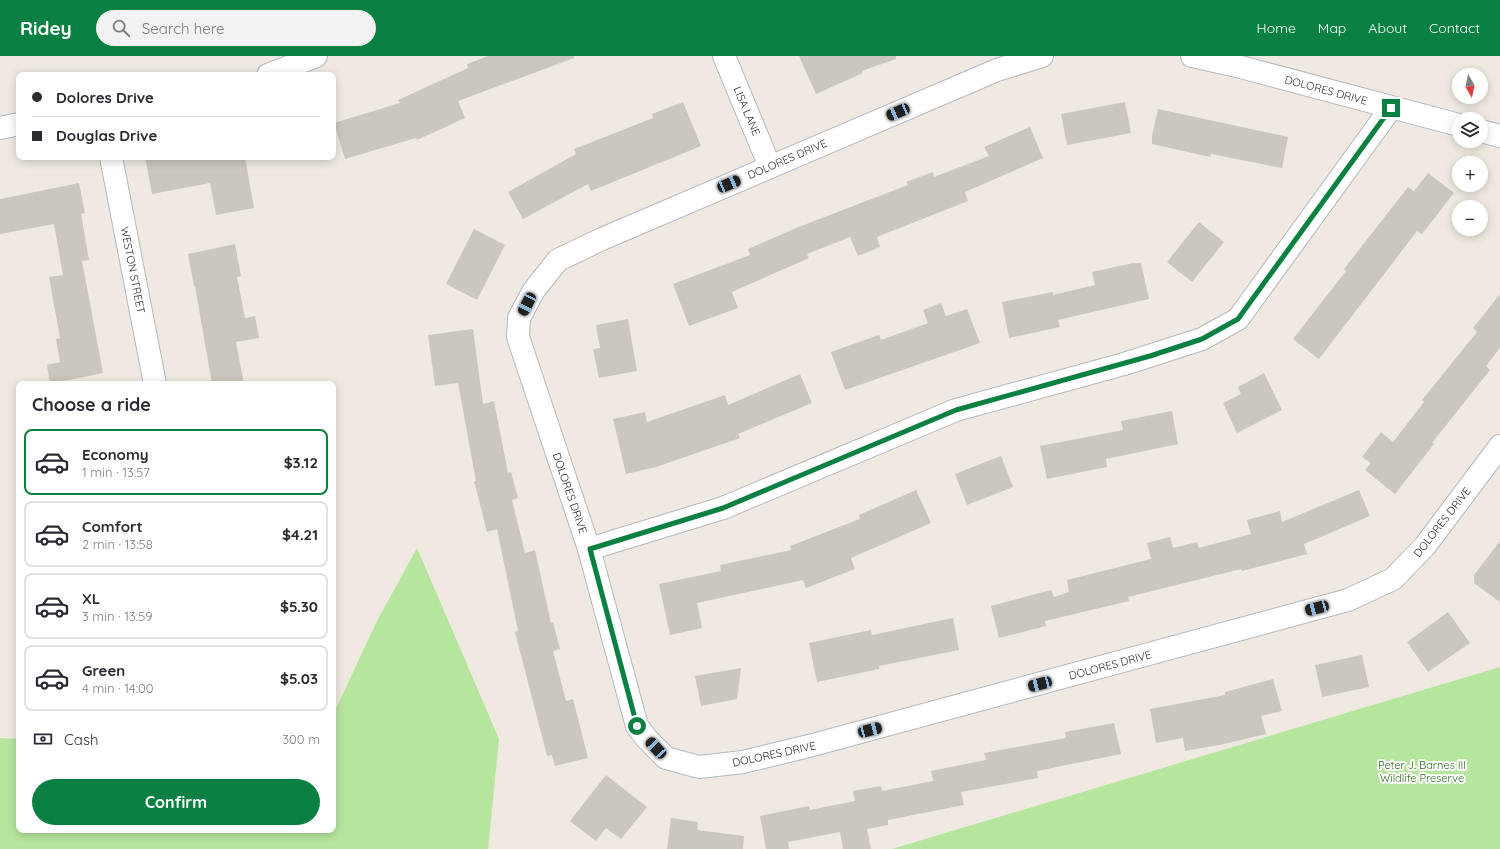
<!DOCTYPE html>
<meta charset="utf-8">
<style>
:root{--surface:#fff;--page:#f2f2f3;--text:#2b2b33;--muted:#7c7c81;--line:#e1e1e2;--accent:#0b8043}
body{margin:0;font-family:Quicksand,sans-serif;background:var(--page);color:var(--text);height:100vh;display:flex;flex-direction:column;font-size:15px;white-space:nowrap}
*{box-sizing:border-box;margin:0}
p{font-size:13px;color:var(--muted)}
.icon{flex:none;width:22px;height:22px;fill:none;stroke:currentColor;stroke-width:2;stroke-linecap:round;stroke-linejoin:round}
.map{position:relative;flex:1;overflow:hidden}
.panel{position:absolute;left:16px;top:325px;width:320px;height:452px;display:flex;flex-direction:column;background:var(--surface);border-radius:8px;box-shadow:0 2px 10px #0003}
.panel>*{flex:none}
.top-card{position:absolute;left:16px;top:16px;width:320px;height:88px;border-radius:8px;box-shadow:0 2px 10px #0003;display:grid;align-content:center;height:88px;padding:0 16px;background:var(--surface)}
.needle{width:26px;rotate:171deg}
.buttons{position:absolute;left:1452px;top:12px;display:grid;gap:8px}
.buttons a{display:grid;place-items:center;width:36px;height:36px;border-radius:50%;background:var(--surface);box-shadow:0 2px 10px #0003;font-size:20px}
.end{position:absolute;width:18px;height:18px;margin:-9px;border:5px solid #0b8043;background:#fff;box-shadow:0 0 0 2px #fff}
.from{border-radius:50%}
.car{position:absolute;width:12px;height:24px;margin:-12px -6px;border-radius:5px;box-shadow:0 0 3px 1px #0007;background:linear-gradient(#222 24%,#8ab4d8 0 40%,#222 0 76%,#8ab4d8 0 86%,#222 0)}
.top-card b{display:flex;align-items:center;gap:14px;height:38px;font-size:15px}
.top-card b+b{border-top:1px solid var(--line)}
.top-card i{width:10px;height:10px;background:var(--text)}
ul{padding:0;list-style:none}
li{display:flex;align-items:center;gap:12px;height:66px;margin:0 8px 6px;padding:0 8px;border:2px solid var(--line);border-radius:8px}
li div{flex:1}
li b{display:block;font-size:15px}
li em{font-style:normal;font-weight:800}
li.selected{border-color:var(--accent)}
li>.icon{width:36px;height:36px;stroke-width:1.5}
h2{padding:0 16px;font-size:18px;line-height:48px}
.pay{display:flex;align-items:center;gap:10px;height:44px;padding:0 16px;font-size:15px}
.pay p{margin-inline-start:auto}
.primary-button{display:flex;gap:8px;margin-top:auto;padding:8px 16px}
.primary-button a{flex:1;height:46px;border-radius:24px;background:var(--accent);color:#fff;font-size:16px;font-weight:800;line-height:46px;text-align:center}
header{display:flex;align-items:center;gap:24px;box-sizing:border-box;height:56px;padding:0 20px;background:var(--accent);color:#fff}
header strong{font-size:19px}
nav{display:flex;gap:22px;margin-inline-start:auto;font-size:14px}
.search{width:280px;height:36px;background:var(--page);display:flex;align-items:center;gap:10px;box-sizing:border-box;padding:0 14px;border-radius:22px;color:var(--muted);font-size:15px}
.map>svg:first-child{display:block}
.green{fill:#b6e59e}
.building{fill:#cbc7bf}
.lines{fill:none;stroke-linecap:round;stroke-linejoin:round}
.minor-casing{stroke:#b4b7c1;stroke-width:24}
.tertiary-casing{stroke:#b4b7c1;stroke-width:24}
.minor{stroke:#fff;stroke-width:22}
.tertiary{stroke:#fff;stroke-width:22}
.route{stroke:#0b8043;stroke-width:5}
.labels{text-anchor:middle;stroke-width:4;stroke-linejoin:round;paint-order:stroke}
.street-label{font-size:11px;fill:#2e2e2e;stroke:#fff}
.park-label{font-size:11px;fill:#2c6e1b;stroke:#fff}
</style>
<header>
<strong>Ridey</strong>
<div class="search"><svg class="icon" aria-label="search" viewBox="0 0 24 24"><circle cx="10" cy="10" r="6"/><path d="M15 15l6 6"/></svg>Search here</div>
<nav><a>Home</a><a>Map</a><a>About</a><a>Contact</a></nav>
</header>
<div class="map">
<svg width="1500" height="793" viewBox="0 0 1500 793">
<rect width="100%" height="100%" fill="#efe9e1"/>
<!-- green -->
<g class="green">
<path d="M 417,492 L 499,683 L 488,793 L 0,793 L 0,682 L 19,683 L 19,774 L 333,774 L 333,659 L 377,565 Z"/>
<path d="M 1500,611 L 1500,793 L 892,793 Z"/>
</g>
<!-- building -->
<g class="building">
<path d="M 488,0 L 574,0 L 574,2 L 458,45 L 465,62 L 417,84 L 416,82 L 345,103 L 334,67 L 400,47 L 398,44 L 468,12 L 467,8 Z"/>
<path d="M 799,0 L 896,0 L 896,3 L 862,15 L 863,17 L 816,38 Z"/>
<path d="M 683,46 L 701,90 L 591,135 L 588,128 L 523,163 L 508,136 L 576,98 L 574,93 L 653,62 L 652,58 Z"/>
<path d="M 1125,46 L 1131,77 L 1067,89 L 1061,58 Z"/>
<path d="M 1158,53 L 1288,81 L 1282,112 L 1211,98 L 1210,101 L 1152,88 L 1152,80 Z"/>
<path d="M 1030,71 L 1043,102 L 965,136 L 968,145 L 877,181 L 880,191 L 858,200 L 850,181 L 807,198 L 809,202 L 732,236 L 738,252 L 689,270 L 673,228 L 750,199 L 748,193 L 796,172 L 908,129 L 906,126 L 933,116 L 934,121 L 989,100 L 984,91 Z"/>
<path d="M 145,101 L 245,101 L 254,152 L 216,159 L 210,127 L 152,138 Z"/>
<path d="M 1428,117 L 1454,137 L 1422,178 L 1417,175 L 1319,303 L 1293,283 L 1346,215 L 1344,213 L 1408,131 L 1414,135 Z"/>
<path d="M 79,127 L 85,157 L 81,158 L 89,204 L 82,205 L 103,317 L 50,328 L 47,309 L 60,306 L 56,283 L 60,282 L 49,221 L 63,219 L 54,168 L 0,178 L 0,143 Z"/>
<path d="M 1199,166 L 1224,186 L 1192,226 L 1167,206 Z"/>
<path d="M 474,173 L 505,189 L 477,244 L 446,228 Z"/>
<path d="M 235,188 L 241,220 L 237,221 L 245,262 L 255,260 L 259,282 L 236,286 L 244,328 L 212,328 L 195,230 L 194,230 L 188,198 Z"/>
<path d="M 1133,207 L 1141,207 L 1149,243 L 1058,264 L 1060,271 L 1009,282 L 1002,246 L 1053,236 L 1053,239 L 1095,229 L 1092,216 Z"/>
<path d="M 1500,238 L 1500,292 L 1486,310 L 1490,314 L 1432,387 L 1434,388 L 1395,438 L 1365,414 L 1371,407 L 1362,401 L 1381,376 L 1393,386 L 1424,346 L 1422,344 L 1477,276 L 1473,272 Z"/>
<path d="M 941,247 L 946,260 L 967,253 L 980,287 L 845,334 L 831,296 L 879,279 L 881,284 L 928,267 L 923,254 Z"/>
<path d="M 628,263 L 637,315 L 599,322 L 593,293 L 600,292 L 596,269 Z"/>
<path d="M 473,273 L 483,348 L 494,345 L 508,417 L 511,416 L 518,442 L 512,444 L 525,497 L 535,494 L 551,567 L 553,566 L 560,593 L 553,595 L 566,645 L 573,643 L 588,702 L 555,710 L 552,699 L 547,700 L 515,576 L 518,575 L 497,473 L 487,476 L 474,425 L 476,425 L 458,327 L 435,330 L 428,279 Z"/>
<path d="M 1264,317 L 1282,354 L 1237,377 L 1223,347 L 1241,338 L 1238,331 Z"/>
<path d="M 800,318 L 812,347 L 738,378 L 740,382 L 656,411 L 626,418 L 613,363 L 645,356 L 647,366 L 725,339 L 728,349 Z"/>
<path d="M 1172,355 L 1178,388 L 1106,403 L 1107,411 L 1047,423 L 1040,390 L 1123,374 L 1121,365 Z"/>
<path d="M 1001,400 L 1013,431 L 967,449 L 955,418 Z"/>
<path d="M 916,434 L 931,467 L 851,502 L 855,513 L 806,532 L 803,524 L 697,547 L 702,572 L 670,579 L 659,528 L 721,515 L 720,509 L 791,494 L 790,490 L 860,463 L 859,459 Z"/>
<path d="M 1359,434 L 1370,460 L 1304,488 L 1307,498 L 1242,515 L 1241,513 L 1128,541 L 1129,545 L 1045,565 L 1046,570 L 999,582 L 991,550 L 1051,534 L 1054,541 L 1069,536 L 1067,524 L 1151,503 L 1147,487 L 1170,481 L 1173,492 L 1197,486 L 1199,492 L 1251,478 L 1247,464 L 1280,455 L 1282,466 Z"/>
<path d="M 1500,485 L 1500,546 L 1474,527 L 1474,519 Z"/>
<path d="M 1448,556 L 1470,587 L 1428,616 L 1407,586 Z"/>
<path d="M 953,562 L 959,594 L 879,610 L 879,613 L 817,626 L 809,587 L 871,574 L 872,579 Z"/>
<path d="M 1362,599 L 1369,631 L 1322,641 L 1315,609 Z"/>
<path d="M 741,612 L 737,643 L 701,650 L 695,620 Z"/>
<path d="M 1273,623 L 1282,655 L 1261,660 L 1266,678 L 1224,688 L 1185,695 L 1183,682 L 1156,687 L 1150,653 L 1225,639 L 1225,636 Z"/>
<path d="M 1114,667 L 1121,698 L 1037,715 L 1038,722 L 961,736 L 964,749 L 888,764 L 888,769 L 867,773 L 871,793 L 843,793 L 840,776 L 788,786 L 789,793 L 766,793 L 760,760 L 809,750 L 810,754 L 855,745 L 853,735 L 881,730 L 882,735 L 933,725 L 931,715 L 986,704 L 984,697 L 1066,682 L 1065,676 Z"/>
<path d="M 606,719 L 647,751 L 621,783 L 606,772 L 596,785 L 570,765 Z"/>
<path d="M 671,762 L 698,766 L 697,774 L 744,780 L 743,793 L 667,793 Z"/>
</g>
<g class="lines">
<!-- minor casing -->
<g class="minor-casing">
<g id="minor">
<path d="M 724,0 L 770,111"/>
<path d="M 1042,0 L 997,14 L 602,183 L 558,204 L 534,234 L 519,262 L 518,281 L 589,493 L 637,670 L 647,683 L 666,702 L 699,711 L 743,706 L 809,690 L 1348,544 L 1393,523 L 1425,490 L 1500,390"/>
<path d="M 1192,0 L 1237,10 L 1459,69"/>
<path d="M 1481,75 L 1500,80"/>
<path d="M 111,101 L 155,328"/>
<path d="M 589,493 L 723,452 L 956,354 L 1124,308 L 1202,283 L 1238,263 L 1391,52"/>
</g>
</g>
<!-- tertiary casing -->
<g class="tertiary-casing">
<g id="tertiary">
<path d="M 268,19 L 316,0"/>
<path d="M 0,72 L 19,68"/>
</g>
</g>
<!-- minor -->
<use href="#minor" class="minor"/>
<!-- tertiary -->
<use href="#tertiary" class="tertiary"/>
</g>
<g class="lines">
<!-- route -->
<path class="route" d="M 637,670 L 590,493 L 723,452 L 956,354 L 1150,300 L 1202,283 L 1238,263 L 1391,52"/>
</g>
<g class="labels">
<!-- street labels -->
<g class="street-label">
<text transform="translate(1326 34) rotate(15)" y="4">DOLORES DRIVE</text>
<text transform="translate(747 55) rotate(67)" y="4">LISA LANE</text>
<text transform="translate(787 103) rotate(-23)" y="4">DOLORES DRIVE</text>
<text transform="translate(133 214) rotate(79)" y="4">WESTON STREET</text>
<text transform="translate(570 437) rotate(71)" y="4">DOLORES DRIVE</text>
<text transform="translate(1442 466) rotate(-52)" y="4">DOLORES DRIVE</text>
<text transform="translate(1110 609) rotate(-15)" y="4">DOLORES DRIVE</text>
<text transform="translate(774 698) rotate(-12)" y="4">DOLORES DRIVE</text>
</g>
<!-- park labels -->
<g class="park-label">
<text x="1422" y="713">Peter J. Barnes III<tspan x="1422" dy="13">Wildlife Preserve</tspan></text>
</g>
</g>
</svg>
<div class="buttons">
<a><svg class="needle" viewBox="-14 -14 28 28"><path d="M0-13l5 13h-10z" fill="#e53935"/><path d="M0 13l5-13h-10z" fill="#7c7c81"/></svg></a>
<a><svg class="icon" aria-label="layers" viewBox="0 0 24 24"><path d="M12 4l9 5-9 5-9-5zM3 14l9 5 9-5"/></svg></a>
<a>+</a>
<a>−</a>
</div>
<i class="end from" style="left:637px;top:670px"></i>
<i class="end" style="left:1391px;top:52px"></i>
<i class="car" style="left:898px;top:56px;rotate:247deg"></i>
<i class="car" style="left:729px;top:128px;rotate:67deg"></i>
<i class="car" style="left:527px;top:248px;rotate:207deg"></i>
<i class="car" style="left:1317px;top:552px;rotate:255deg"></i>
<i class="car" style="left:1040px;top:628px;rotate:255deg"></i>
<i class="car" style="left:870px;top:674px;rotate:75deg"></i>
<i class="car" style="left:656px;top:692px;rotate:317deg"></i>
<div class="top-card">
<b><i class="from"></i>Dolores Drive</b>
<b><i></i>Douglas Drive</b>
</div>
<section class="panel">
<h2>Choose a ride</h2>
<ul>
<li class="selected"><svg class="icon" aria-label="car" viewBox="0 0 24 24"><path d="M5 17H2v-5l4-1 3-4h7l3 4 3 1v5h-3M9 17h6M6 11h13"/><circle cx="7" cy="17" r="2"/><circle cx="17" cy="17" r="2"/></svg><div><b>Economy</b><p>1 min · 13:57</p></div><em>$3.12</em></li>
<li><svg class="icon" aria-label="car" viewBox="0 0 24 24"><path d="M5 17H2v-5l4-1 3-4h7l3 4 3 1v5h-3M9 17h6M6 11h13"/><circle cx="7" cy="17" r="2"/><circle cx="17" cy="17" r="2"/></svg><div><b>Comfort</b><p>2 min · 13:58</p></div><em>$4.21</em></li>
<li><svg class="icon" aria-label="car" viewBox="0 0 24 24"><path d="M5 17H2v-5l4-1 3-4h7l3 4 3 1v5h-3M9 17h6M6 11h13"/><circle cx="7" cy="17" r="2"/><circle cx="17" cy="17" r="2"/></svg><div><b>XL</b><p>3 min · 13:59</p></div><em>$5.30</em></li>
<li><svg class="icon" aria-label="car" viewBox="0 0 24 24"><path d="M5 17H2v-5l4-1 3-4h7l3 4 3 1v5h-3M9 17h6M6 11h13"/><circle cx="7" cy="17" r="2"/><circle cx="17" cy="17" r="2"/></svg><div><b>Green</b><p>4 min · 14:00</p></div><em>$5.03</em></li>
</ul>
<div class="pay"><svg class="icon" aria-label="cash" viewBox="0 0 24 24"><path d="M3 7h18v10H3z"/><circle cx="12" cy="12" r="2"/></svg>Cash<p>300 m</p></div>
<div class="primary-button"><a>Confirm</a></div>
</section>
</div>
